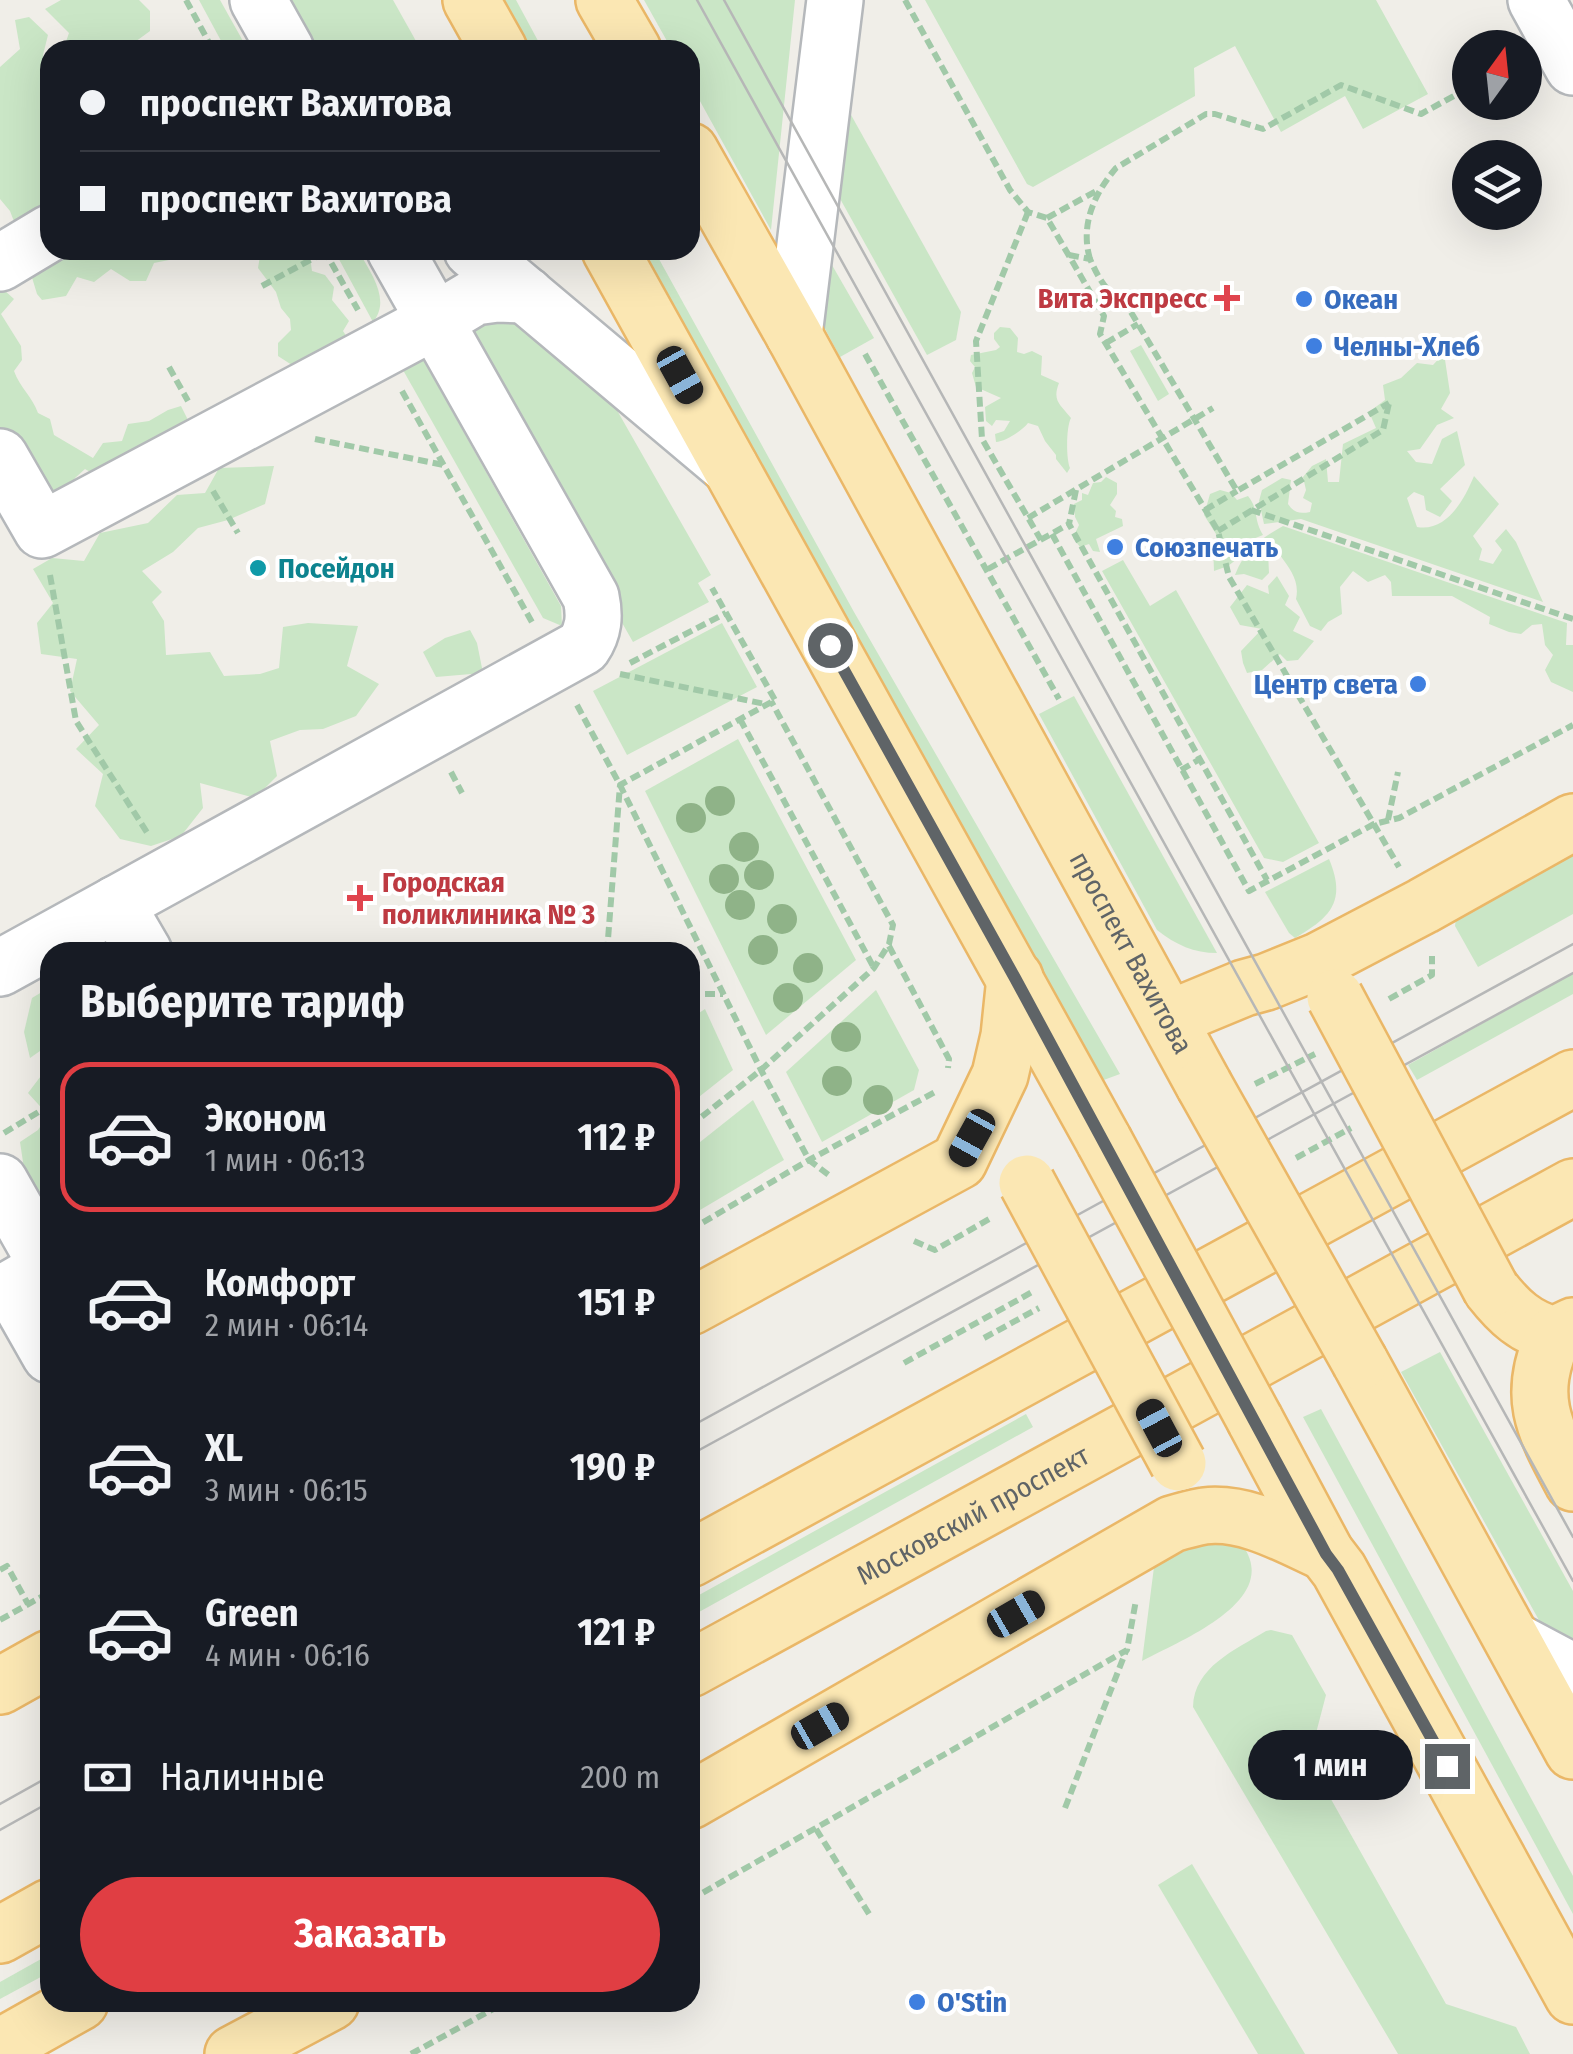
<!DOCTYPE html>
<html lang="ru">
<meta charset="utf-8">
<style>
:root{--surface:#171b24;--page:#242831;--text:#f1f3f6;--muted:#9ea1a6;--line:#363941;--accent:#e03e43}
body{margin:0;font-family:"Fira Sans Condensed",sans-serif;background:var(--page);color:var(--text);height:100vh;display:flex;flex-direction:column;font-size:38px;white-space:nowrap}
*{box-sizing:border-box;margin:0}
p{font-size:32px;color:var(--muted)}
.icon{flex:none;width:55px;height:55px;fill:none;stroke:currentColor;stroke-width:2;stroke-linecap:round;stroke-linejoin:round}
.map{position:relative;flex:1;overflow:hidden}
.sheet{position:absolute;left:40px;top:942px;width:660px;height:1070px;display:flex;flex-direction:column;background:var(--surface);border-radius:30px;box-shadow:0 10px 40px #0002}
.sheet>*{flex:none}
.banner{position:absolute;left:40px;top:40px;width:660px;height:220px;border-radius:30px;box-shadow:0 10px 40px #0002;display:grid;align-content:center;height:220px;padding:0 40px;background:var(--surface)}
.needle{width:65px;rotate:15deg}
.controls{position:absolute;left:1452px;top:30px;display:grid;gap:20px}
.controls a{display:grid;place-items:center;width:90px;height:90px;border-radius:50%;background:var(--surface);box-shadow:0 10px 40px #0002;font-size:50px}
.end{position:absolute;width:45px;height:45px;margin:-22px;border:12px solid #5f6467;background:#fff;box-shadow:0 0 0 5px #fff}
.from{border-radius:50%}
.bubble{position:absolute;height:70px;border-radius:35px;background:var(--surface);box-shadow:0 10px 40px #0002;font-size:32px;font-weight:700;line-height:70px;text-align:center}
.car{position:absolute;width:30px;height:60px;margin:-30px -15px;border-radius:12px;box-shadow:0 0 8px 2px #0007;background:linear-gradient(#222 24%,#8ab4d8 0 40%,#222 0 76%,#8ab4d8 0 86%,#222 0)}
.banner b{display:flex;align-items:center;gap:35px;height:95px;font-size:38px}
.banner b+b{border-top:2px solid var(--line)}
.banner i{width:25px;height:25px;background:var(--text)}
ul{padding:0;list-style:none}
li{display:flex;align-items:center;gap:30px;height:150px;margin:0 20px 15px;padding:0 20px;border:5px solid transparent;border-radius:30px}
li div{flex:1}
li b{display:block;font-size:38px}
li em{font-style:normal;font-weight:700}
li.selected{border-color:var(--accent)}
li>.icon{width:90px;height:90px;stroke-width:1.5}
h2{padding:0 40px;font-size:45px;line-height:120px}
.pay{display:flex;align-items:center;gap:25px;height:110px;padding:0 40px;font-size:38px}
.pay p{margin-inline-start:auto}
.primary-button{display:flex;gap:20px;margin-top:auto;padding:20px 40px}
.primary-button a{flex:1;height:115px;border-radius:60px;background:var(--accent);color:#fff;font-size:40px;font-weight:700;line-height:115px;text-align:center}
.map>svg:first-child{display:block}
.green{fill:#cae6c6}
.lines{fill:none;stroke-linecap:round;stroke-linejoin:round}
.minor-casing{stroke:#b5b8bb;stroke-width:60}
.major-casing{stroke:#eab767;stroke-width:60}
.path{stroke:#a1c9a8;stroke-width:6;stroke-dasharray:10 5;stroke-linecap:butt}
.minor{stroke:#fff;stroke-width:55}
.major{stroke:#fbe7b3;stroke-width:55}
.tram{stroke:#b6b7b7;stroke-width:2.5}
.major-bridge-casing{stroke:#eab767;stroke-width:60;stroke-linecap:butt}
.major-bridge{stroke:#fbe7b3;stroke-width:55}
.tree{fill:#8fb388}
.route{stroke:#5f6467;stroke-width:12}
.health-dot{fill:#e0444e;stroke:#fff;stroke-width:4}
.shop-dot{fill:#3f7fe0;stroke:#fff;stroke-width:4}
.culture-dot{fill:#0f9aa8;stroke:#fff;stroke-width:4}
.labels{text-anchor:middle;stroke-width:8;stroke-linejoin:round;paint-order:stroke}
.health-label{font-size:28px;font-weight:bold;fill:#be3a42;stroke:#fff;text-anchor:end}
.shop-label{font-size:28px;font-weight:bold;fill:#366cbe;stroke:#fff;text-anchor:start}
.culture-label{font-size:28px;font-weight:bold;fill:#0d838f;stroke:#fff;text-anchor:start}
.street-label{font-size:28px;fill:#5f6467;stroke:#fff}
</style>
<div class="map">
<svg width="1573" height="2054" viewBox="0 0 1573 2054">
<rect width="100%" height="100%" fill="#f0eee8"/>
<!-- green -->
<g class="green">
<path d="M 61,0 L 139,0 L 150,11 L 150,31 L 124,50 L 63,50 L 69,33 L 45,9 Z"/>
<path d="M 199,0 L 220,0 L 248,50 L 226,50 Z"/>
<path d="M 276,0 L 393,0 L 421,50 L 304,50 Z"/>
<path d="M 493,0 L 516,0 L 543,50 L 521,50 Z"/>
<path d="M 644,0 L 795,0 L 771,230 L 690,83 L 690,50 L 672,50 Z"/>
<path d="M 925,0 L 1376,0 L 1428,94 L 1363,129 L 1345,96 L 1281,132 L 1235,46 L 1194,68 L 1195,96 L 1033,187 L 1027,184 Z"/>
<path d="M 29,17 L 48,35 L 43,55 L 47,80 L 50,81 L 50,200 L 15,224 L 10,211 L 0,199 L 0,67 L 20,49 L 15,20 Z"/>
<path d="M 836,88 L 961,312 L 956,340 L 927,355 L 828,177 Z"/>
<path d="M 817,239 L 874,338 L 840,357 L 807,295 Z"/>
<path d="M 50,250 L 190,250 L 169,260 L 154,263 L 146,281 L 130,281 L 111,269 L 94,282 L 77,277 L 66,296 L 42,300 L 37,294 L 27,261 Z"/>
<path d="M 254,250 L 309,250 L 312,271 L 325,275 L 334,287 L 332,300 L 349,321 L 343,331 L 352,345 L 295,367 L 278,356 L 278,343 L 291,330 L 290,319 L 281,308 L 276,292 L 258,268 L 260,256 Z"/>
<path d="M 334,250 L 358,250 C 369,271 392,299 373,322 Z"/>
<path d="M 630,250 L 654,250 L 854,612 L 1120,1074 L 1101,1081 Z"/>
<path d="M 0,268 L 15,277 L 4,290 L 14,299 L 1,314 L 21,346 L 22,360 L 14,371 C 20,388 32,396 38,413 L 50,419 L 54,435 L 93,458 L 103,443 L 122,441 L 128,424 L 149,421 L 168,410 L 181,406 L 190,424 L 104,480 L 85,469 L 75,478 L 62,511 L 27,472 L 25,446 L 10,443 L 0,428 Z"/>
<path d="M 502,313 L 602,384 L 711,575 L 698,583 L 709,602 L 633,642 L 461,340 L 463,322 Z"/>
<path d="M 1000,327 L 1010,328 L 1018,338 L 1017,352 L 1024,354 L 1032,351 L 1042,356 L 1041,375 L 1059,383 C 1052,401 1060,404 1071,418 C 1066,427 1066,459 1070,468 L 1067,473 L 1056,459 L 1056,455 L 1045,441 L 1038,426 L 1028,423 C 1023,430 1005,442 996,442 L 995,434 L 1004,431 L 1010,421 L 996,420 L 992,426 L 986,421 L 985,407 L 1001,398 L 976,387 L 972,373 L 975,367 L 970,361 L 971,355 L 996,350 L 1000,347 L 994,339 L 994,333 Z"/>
<path d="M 1141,345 L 1169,394 L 1158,401 L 1130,351 Z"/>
<path d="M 1444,353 L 1450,393 L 1441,409 L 1454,418 L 1437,425 L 1420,449 L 1407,451 L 1416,462 L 1432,464 L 1442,439 L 1457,431 L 1465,465 L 1440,489 L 1452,501 L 1440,517 L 1426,510 L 1424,496 L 1414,492 L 1407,498 L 1417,527 C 1447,532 1464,500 1474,476 L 1499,504 L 1473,536 L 1482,549 L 1479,560 L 1493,564 L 1502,550 L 1495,541 L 1506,529 L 1516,542 L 1543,602 L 1301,519 L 1264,524 L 1259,501 L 1262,490 L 1282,478 L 1291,480 L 1288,504 C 1294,513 1300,514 1310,512 L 1312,503 L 1303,498 L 1306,490 L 1303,477 L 1312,466 L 1326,459 L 1328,482 L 1339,482 L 1343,444 L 1376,428 L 1369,412 L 1385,400 L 1383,385 L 1401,378 L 1417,363 L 1433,365 Z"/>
<path d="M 408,356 L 424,361 L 561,606 L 562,626 L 543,618 L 403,370 Z"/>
<path d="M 274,466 L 265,504 L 228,520 L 198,528 L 173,552 L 142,571 L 162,592 L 152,602 L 164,621 L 166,655 L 210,652 L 224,676 L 260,674 L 279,668 L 283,627 L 308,623 L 358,626 L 347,666 L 379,684 L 356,716 L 323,729 L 300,730 L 270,741 L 277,776 L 255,798 L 200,783 L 203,808 L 181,836 L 151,846 L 120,839 L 95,806 L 103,774 L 76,749 L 99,725 L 70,691 L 77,659 L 41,654 L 37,623 L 53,603 L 33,569 L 52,558 L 84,561 L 100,533 L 148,523 L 177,495 L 205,493 L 219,468 Z"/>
<path d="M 1106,477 L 1117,483 L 1117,494 L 1110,505 L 1116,511 L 1115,517 L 1122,519 L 1123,526 L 1096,539 L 1100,552 L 1093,551 L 1089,544 L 1080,547 L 1073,538 L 1079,525 L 1075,517 L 1074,504 L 1082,500 L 1082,493 L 1088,495 L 1093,483 L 1101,482 Z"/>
<path d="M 1220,490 L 1231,493 L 1237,500 L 1248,496 C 1259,509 1253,519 1263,535 L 1253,539 L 1248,538 L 1238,549 L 1237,559 L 1228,566 L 1214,571 L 1213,545 L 1221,539 L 1216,534 L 1204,515 L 1210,494 Z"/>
<path d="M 1283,526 L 1567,623 L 1566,645 L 1573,645 L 1573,692 L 1551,682 L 1545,670 L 1553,655 L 1545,645 L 1542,624 L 1532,625 L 1521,634 L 1509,632 L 1489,624 L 1490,617 L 1452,596 L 1392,596 L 1391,582 L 1385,575 L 1368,582 L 1353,571 L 1340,587 L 1342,614 L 1328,622 L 1321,631 L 1310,626 L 1296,599 C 1300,581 1290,569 1280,555 L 1268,552 L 1269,573 L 1262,580 L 1244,574 L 1235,575 C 1246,548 1259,540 1283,526 Z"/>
<path d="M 1123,560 L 1150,606 L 1176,590 L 1319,843 L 1283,862 L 1264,858 L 1102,571 Z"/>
<path d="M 1277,576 L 1289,596 L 1285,605 L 1300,617 L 1293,631 L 1314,641 L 1298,660 L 1287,661 L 1280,654 L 1262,670 L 1247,673 L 1243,663 L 1241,651 L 1262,629 L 1240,625 L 1230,607 L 1247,585 L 1269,594 L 1268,586 Z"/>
<path d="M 722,623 L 757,687 L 627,755 L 593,691 Z"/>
<path d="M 470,630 L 477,643 L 483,673 L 436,677 L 423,652 L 445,638 Z"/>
<path d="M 1074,696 L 1217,953 C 1194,953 1176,945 1157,930 L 1039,714 Z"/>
<path d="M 738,739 L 856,960 L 766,1035 L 645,791 Z"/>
<path d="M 1573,837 L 1573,914 L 1478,967 L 1455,926 L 1458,901 Z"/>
<path d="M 1329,859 C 1347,902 1330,917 1295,938 L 1289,933 L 1265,892 Z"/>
<path d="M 1573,973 L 1573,994 L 1417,1080 L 1408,1065 Z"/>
<path d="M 50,987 L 50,1044 L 30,1058 L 24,1032 L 32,998 Z"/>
<path d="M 876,990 L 919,1070 L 914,1090 L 822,1142 L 786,1072 Z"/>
<path d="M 705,1009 L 733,1070 L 690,1104 L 690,1019 Z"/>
<path d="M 50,1064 L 50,1217 L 26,1182 L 20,1142 L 38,1130 L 48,1115 L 28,1093 Z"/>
<path d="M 753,1100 L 784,1160 L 690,1216 L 690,1150 Z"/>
<path d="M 1440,1352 L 1573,1591 L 1573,1654 L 1550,1640 L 1401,1372 Z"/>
<path d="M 1321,1409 L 1573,1876 L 1573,1914 L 1303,1417 Z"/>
<path d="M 1026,1414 L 1033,1427 L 690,1617 L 690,1600 Z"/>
<path d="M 1208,1539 L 1243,1546 C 1282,1601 1179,1641 1142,1661 L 1154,1567 Z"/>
<path d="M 1271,1630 L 1292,1635 L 1326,1695 L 1309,1760 L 1446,2004 L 1516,2027 L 1530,2054 L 1398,2054 L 1193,1707 C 1194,1667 1235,1650 1266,1631 Z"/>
<path d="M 1192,1864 L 1305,2054 L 1258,2054 L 1158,1885 Z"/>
<path d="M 50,1954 L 50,1972 L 0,1999 L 0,1982 Z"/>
</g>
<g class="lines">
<!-- minor casing -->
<g class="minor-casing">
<g id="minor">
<path d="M 258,0 L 286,50"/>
<path d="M 1536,0 L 1573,67"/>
<path d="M 472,250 L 730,467"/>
<path d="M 0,263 L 50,233"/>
<path d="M 794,335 L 835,0"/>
<path d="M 0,457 L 42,530 L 435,321 L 475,297 L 497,294 L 526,295"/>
<path d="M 116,904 L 144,952"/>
<path d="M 0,968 L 583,647 C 594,631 595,616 591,597 L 395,250"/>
<path d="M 0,1182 L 48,1267"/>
<path d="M 50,1266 L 12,1288 L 50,1355"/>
<path d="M 1513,1640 L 1573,1672"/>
</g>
</g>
<!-- major casing -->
<g class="major-casing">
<g id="major">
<path d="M 471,0 L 499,50"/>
<path d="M 604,0 L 633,50"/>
<path id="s1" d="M 690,151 L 794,335 L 1204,1085"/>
<path d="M 610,250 L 1104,1141"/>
<path d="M 1169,1019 L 1244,988 L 1266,982 L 1318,961 L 1423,906 L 1573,822"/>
<path d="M 1491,1289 C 1509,1312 1525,1327 1554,1335 L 1573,1326"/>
<path d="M 690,1307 L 959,1161 L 1000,1075 L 1009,1036 L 1015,978"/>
<path d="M 1554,1335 C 1526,1396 1543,1427 1573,1483"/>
<path d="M 1360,1362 L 1573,1751"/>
<path d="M 1255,1420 L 1326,1553 L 1339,1570 L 1573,1996"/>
<path d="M 690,1559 L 1573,1078"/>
<path id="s2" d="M 690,1669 L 1573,1187"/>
<path d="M 0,1686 L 50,1658"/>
<path d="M 690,1801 L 1172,1524 C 1182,1521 1193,1518 1204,1516 C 1247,1511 1288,1536 1326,1553"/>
<path d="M 0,1935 L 50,1907"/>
<path d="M 0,2047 L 80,2002"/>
<path d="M 233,2054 L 331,2002"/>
</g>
</g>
<!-- path -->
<g class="path">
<path d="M 186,0 L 213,50"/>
<path d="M 905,0 L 1010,190 L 1028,212 L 1047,218 L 1104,316 L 1100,334 L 1218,531 L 1229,577 L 1399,867"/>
<path d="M 1028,212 L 976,341 L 982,439 L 1041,540"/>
<path d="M 1047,218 L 1098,190"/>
<path d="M 324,250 L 358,310"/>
<path d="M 1069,255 L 1090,259 C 1098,277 1106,293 1125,302 L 1237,491 L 1389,403"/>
<path d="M 1090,259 C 1080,225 1094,194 1116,168 L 1206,114 L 1215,114 L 1263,129 L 1341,85 L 1421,114 L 1470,87"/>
<path d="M 262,286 L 325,252"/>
<path d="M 1106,343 L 1138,324"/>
<path d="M 865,354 L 1059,699"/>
<path d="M 169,367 L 188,401"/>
<path d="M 402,391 L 533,624"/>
<path d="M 315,439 L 444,465"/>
<path d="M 1076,490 L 1069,524 L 1267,880"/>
<path d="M 213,491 L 238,533"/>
<path d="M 1205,510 L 1237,491"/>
<path d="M 1251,510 L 1573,619"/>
<path d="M 1028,518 L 1213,408"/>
<path d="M 1218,531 L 1383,430 L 1389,403"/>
<path d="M 1052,534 L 1249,891 L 1374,824 L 1399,818 L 1573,725"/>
<path d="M 988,569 L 1069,524"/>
<path d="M 50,575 L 76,721 L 148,834"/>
<path d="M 630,663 L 726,613"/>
<path d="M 620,674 L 765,704"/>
<path d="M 577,705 L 620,785 L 761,1070 L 809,1160 L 830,1176"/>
<path d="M 740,719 L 874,968"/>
<path d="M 1181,770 L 1200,759"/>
<path d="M 451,772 L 462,793"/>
<path d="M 1388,820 L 1398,772"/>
<path d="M 889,946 L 949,1059 L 948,1068"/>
<path d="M 607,952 L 620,785 L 775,700 L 712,588"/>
<path d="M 690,994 L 723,994"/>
<path d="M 1389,999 L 1432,975 L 1432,956"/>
<path d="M 1255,1084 L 1315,1054"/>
<path d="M 690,1126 L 761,1070 L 874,968 L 889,944 L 893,925 L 771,701"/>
<path d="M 4,1133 L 50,1105"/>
<path d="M 1296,1158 L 1351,1128"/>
<path d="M 690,1230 L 809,1160 L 937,1091"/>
<path d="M 914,1241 L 935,1250 L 991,1218"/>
<path d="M 984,1338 L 1039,1308"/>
<path d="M 904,1363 L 1034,1291"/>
<path d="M 0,1570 L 7,1566 L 28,1604"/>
<path d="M 0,1620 L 50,1592"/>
<path d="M 1065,1808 L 1126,1651"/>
<path d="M 816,1829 L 871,1917"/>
<path d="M 690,1900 L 1127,1650 L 1136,1600"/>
<path d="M 411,2054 L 506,2002"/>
</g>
<!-- minor -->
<use href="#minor" class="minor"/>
<!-- major -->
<use href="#major" class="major"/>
<!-- tram -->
<g class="tram">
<path d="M 697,0 L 1573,1581"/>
<path d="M 724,0 L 1573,1537"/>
<path d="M 690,1427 L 1573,944"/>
<path d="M 690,1455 L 1573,973"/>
<path d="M 0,1804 L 50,1776"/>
<path d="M 0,1830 L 50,1802"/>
</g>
<!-- major-bridge casing -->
<g class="major-bridge-casing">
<g id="major-bridge">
<path d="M 1335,997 L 1491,1289"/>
<path d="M 1204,1085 L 1360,1362"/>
<path d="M 1104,1141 L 1255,1420"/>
<path d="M 1027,1183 L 1178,1463"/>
</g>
</g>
<!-- major-bridge -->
<use href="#major-bridge" class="major-bridge"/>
</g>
<!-- trees -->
<g class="tree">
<circle cx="720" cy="801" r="15"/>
<circle cx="691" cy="818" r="15"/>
<circle cx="744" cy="847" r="15"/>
<circle cx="759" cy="875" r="15"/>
<circle cx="724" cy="879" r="15"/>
<circle cx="740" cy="905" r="15"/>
<circle cx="782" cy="919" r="15"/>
<circle cx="763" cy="950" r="15"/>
<circle cx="808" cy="968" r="15"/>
<circle cx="788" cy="998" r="15"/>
<circle cx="846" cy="1037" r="15"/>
<circle cx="837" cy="1081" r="15"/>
<circle cx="878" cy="1100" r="15"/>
</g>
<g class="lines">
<!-- route -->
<path class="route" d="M 830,645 L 1015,978 L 1326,1554 L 1338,1570 L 1447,1766"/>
</g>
<!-- markers -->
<g class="health-dot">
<path d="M1222 283h10v10h10v10h-10v10h-10v-10h-10v-10h10z"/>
<path d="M355 883h10v10h10v10h-10v10h-10v-10h-10v-10h10z"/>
</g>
<g class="shop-dot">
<circle cx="1304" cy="299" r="10"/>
<circle cx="1314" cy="346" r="10"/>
<circle cx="1115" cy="547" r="10"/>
<circle cx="1418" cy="684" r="10"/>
<circle cx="917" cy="2002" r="10"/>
</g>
<circle class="culture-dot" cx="258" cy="568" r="10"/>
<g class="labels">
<!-- health labels -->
<g class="health-label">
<text x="1207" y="308">Вита Экспресс</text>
<text x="382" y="892" text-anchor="start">Городская<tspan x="382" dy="32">поликлиника № 3</tspan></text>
</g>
<!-- shop labels -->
<g class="shop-label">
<text x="1324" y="309">Океан</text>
<text x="1334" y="356">Челны-Хлеб</text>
<text x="1135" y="557">Союзпечать</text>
<text x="1398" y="694" text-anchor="end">Центр света</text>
<text x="937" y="2012">O'Stin</text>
</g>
<!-- culture labels -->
<g class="culture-label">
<text x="278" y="578">Посейдон</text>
</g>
<!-- street labels -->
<g class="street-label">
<text dy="10" stroke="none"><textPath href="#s1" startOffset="915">проспект Вахитова</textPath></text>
<text dy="10" stroke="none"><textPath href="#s2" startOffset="322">Московский проспект</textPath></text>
</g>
</g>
</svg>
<div class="controls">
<a><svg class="needle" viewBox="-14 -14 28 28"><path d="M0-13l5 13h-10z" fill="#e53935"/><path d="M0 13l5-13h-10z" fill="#9ea1a6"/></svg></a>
<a><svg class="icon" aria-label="layers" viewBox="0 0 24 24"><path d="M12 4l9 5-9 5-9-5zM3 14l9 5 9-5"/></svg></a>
</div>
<i class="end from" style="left:830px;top:645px"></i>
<i class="end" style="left:1447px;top:1766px"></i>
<div class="bubble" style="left:1248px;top:1730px;width:165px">1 мин</div>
<i class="car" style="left:680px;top:375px;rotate:151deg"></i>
<i class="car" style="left:972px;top:1138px;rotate:209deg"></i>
<i class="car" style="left:1159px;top:1428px;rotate:332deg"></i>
<i class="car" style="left:1016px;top:1614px;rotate:60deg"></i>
<i class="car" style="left:820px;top:1726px;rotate:60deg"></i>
<div class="banner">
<b><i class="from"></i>проспект Вахитова</b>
<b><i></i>проспект Вахитова</b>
</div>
<section class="sheet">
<h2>Выберите тариф</h2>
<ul>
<li class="selected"><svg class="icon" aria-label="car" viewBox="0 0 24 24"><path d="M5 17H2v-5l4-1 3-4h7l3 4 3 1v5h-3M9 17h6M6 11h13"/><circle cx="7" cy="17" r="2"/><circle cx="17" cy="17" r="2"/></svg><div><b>Эконом</b><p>1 мин · 06:13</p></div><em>112 ₽</em></li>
<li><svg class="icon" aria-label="car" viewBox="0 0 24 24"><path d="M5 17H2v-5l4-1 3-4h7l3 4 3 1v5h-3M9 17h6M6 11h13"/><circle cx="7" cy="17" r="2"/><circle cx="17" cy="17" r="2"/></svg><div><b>Комфорт</b><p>2 мин · 06:14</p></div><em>151 ₽</em></li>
<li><svg class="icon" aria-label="car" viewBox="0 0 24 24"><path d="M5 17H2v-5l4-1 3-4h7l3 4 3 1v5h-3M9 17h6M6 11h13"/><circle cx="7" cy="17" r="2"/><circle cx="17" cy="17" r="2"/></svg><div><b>XL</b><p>3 мин · 06:15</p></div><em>190 ₽</em></li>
<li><svg class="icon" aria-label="car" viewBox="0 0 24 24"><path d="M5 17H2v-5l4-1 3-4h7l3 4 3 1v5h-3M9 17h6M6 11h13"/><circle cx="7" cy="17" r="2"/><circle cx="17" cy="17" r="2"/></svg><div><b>Green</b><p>4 мин · 06:16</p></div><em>121 ₽</em></li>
</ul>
<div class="pay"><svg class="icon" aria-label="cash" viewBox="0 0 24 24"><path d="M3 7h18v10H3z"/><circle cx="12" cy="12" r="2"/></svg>Наличные<p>200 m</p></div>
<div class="primary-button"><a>Заказать</a></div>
</section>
</div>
